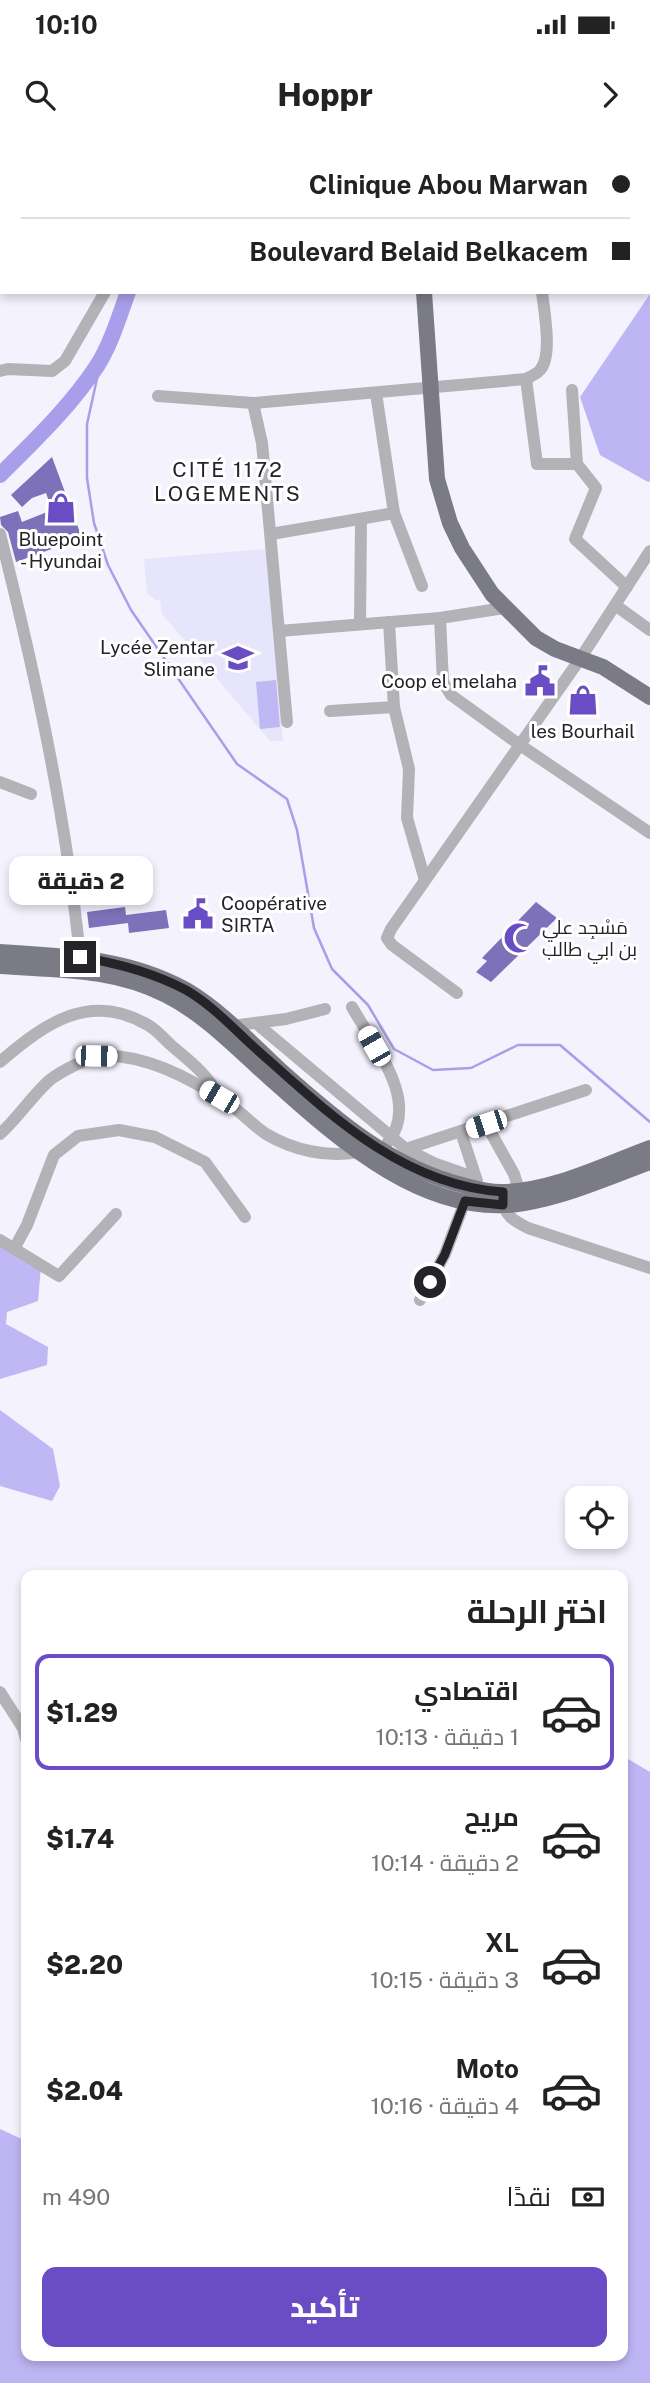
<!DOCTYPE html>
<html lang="ar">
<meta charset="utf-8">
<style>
:root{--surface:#fff;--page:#f2f2f2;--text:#222;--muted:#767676;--line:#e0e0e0;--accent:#6a4cc5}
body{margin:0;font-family:"Public Sans",Cairo,sans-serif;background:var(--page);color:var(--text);direction:rtl;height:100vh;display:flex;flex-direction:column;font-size:26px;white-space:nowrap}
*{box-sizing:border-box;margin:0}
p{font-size:23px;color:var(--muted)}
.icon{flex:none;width:38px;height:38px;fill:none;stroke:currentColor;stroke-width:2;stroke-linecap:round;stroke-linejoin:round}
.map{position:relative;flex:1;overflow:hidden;direction:ltr}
.side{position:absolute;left:21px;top:1430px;width:607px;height:791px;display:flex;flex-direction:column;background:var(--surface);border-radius:14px;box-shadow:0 4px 10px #0003;direction:rtl}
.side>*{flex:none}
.banner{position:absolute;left:0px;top:0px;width:651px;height:154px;box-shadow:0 4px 10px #0003;direction:rtl;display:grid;align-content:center;height:154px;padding:0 21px;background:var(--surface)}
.fabs{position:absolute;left:565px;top:1346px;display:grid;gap:14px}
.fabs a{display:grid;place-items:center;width:63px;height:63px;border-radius:14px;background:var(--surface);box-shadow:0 4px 10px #0003;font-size:35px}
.end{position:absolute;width:32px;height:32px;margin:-16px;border:9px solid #232328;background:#fff;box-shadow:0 0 0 4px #fff}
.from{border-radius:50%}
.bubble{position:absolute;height:49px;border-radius:14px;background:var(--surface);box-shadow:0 4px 10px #0003;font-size:23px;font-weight:800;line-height:49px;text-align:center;direction:rtl}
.car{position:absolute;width:21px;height:42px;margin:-21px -10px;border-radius:9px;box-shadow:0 0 5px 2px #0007;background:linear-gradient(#fff 24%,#345 0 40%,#fff 0 76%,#345 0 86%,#fff 0)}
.banner b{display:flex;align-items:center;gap:24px;height:66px;font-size:26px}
.banner b+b{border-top:2px solid var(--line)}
.banner i{width:18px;height:18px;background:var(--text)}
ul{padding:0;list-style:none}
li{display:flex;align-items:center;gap:21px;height:116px;margin:0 14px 10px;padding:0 7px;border:4px solid transparent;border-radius:14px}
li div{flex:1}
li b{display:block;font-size:26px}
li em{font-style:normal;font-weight:800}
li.current{border-color:var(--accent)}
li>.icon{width:63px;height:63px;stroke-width:1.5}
h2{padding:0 21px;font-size:32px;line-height:84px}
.pay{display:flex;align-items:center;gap:18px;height:77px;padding:0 21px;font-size:26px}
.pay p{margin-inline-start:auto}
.primary-button{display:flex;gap:14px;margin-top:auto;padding:14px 21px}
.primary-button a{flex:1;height:80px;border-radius:14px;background:var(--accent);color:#fff;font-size:28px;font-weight:800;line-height:80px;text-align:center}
.status{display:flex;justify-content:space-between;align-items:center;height:49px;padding:0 35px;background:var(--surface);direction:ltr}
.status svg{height:19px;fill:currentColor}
header{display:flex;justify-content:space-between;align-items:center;height:91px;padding:0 21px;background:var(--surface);font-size:32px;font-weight:800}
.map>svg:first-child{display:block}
.built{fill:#e7e5fb}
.green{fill:#c0b8f5}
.forest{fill:#beb6f4}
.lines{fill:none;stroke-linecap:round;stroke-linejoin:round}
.stream{stroke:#a99eea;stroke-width:2.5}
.river{stroke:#a99eea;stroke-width:16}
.building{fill:#7d72b9}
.minor{stroke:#b2b2b7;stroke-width:12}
.major{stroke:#7b7b85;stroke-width:16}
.route{stroke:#232328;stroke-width:9}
.labels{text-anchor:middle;stroke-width:6;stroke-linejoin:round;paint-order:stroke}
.poi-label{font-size:19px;fill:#232328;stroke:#fff}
.neighbourhood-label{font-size:21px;letter-spacing:2px;fill:#232328;stroke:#fff}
</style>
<div class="status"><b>10:10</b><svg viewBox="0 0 49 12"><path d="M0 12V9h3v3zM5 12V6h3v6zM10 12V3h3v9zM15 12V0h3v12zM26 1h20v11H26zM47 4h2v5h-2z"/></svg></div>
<header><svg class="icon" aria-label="forward" viewBox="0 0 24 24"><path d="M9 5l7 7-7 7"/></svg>Hoppr<svg class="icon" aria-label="search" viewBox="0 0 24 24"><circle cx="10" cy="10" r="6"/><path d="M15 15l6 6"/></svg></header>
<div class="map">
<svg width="650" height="2243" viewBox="0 0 650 2243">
<rect width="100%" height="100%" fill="#f3f2fd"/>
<!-- built -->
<path class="built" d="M 266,409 L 283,601 L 270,601 L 162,474 L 160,460 L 155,460 L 147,453 L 144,419 Z"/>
<!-- green -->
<g class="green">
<path d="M 276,540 L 280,587 L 260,589 L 256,542 Z"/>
<path d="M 0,1103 L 41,1126 L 38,1161 L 7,1172 L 6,1184 L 48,1207 L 47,1225 L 0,1239 Z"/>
<path d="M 0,1270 L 53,1309 L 60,1346 L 52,1361 L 0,1346 Z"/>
</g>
<!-- forest -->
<g class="forest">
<path d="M 650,154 L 650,341 L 648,342 L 600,315 L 580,257 Z"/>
<path d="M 623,1616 L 650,1632 L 650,2243 L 0,2243 L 0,1989 L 26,2001 L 26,2216 L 623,2216 Z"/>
</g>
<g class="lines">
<!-- stream -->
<path class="stream" d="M 102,216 L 87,284 L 87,338 L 94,383 L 108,425 L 131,470 L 237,624 L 287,659 L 297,690 L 314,788 L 332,829 L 368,865 L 394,909 L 433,930 L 471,928 L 518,905 L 560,905 L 650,982"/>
<!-- river -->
<g class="river">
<path d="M 202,2 L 202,0"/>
<path d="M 0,335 C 34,301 70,267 97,226 C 111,204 119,177 128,152"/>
</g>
</g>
<!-- building -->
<g class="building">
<path d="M 52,317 L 82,398 L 16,422 L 8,392 L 1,385 L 0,377 L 18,371 L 22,382 L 52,370 L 46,353 L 32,358 L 22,367 L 11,355 Z"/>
<path d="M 536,762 L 557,778 L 491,842 L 476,832 L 487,821 L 482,818 Z"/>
<path d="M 125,767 L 126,775 L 166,770 L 169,788 L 129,793 L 128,783 L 89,788 L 87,772 Z"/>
</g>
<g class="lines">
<!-- minor -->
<g class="minor">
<path d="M 135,0 L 135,2"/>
<path d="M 528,0 L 528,2"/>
<path d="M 0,231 L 8,229 L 52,231 L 65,221 L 105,152"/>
<path d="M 526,239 L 537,324 L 577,324"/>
<path d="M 572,250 L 577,324 L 596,348 L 575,399 L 627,447"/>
<path d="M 376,253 L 394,373 L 422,446"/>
<path d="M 158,256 L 253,263 L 526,239 C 531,236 537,234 540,230 C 553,216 544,171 542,152"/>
<path d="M 253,263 L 262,303 L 287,582"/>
<path d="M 0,394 C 35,533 66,674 80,817"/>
<path d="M 271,394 L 394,373"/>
<path d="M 615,465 L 650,490"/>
<path d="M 440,478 L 443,542 L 451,555 L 520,605 L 650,693"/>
<path d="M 360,484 L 361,380"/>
<path d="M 279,491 L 440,478 L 504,468"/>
<path d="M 394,567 L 409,629 L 407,678 L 425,740"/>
<path d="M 330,571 L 394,567 L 389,482"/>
<path d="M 0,642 L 31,654"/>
<path d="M 457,853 L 392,805 L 387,798 L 391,789 L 580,519 L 650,411"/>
<path d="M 352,867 C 373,905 421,961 388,1002"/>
<path d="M 256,883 L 406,1009 L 586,950"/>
<path d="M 231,886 L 286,879 L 325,869"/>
<path d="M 0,922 C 45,883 90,851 148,885 C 157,890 165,900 172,906 C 191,922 208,935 219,957"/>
<path d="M 490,991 L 514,1034 L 521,1056"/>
<path d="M 461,992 L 477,1041"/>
<path d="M 0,994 C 18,978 35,952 51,939 C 62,931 87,918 99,916 C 146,913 196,941 233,967 C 244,975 254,986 266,994 C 293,1010 327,1018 358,1012"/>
<path d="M 406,1009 L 436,1024 L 476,1038"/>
<path d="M 503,1058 C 503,1075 514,1081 528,1088 L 650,1128"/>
<path d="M 0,1100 L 59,1136 L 116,1074"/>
<path d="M 14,1109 L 27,1085 L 54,1015 L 78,996 L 119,990 L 155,997 L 205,1022 L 245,1077"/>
<path d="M 420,1160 L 445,1114 L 465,1061"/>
<path d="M 0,1552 L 23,1588 L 26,1599"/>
</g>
<!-- major -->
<g class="major">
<path d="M 411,0 L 411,2"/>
<path d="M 51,2 L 59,0"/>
<path d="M 0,12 L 2,12"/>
<path d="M 424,152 L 437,339 L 450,383 L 462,408 L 492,454 L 536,498 L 555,509 L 603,527 L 650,557"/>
<path d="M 0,812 C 65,816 128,818 186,850 C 220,870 250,902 279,929 C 335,979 391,1028 466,1046 C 478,1049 490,1053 503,1052 C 553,1051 604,1025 650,1008"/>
<path d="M 0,826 C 57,830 114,828 166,855 C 206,875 237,909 270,938 C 336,997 426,1080 524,1063 C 567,1056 609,1037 650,1022"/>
</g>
</g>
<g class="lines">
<!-- route -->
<path class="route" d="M 80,817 C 117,823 152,832 186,850 C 212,865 233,888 255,908 C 327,972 401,1045 503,1052 L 503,1065 L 465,1061 L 445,1114 L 430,1142"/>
</g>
<!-- icons -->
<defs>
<g id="shop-bare" transform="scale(2.415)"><path d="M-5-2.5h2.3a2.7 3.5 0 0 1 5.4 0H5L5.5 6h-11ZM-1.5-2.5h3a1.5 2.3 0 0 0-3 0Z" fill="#6a4cc5" stroke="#fff" stroke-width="2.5" paint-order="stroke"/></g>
<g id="school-bare" transform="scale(2.415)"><path d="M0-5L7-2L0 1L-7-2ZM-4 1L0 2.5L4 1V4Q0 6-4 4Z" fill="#6a4cc5" stroke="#fff" stroke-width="2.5" paint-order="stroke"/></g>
<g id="civic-bare" transform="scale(2.415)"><path d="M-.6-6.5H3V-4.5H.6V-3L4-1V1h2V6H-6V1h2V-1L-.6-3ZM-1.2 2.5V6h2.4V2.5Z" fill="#6a4cc5" stroke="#fff" stroke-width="2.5" paint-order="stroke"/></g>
<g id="mosque-bare" transform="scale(2.415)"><path d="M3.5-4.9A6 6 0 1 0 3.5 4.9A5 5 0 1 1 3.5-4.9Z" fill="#6a4cc5" stroke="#fff" stroke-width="2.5" paint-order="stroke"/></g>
</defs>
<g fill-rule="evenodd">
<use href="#shop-bare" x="61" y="368"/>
<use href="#school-bare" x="238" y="518"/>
<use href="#civic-bare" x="540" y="541"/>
<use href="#shop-bare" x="583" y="560"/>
<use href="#civic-bare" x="198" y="774"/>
<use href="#mosque-bare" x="519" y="798"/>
</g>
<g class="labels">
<!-- poi labels -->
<g class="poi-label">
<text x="61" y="406">Bluepoint<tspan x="61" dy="22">- Hyundai</tspan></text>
<text x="215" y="514" text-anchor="end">Lycée Zentar<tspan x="215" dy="22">Slimane</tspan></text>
<text x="517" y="548" text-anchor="end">Coop el melaha</text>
<text x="583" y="598">les Bourhail</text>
<text x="221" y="770" text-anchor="start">Coopérative<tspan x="221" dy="22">SIRTA</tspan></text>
<text x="542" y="794" text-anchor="start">مَسْجِد علي<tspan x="542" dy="22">بن ابي طالب</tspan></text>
</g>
<!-- neighbourhood labels -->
<g class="neighbourhood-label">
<text x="228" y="337">CITÉ 1172<tspan x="228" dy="24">LOGEMENTS</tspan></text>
</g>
</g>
</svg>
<div class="fabs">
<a><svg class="icon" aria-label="locate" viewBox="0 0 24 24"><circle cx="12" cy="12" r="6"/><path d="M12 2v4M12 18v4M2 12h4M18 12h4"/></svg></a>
</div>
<i class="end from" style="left:430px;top:1142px"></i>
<i class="end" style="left:80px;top:817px"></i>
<div class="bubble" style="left:9px;top:716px;width:144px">2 دقيقة</div>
<i class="car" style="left:374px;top:906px;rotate:330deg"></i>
<i class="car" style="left:96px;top:916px;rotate:91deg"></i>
<i class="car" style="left:219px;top:957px;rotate:300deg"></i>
<i class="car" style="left:486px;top:984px;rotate:252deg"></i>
<div class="banner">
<b><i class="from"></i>Clinique Abou Marwan</b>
<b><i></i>Boulevard Belaid Belkacem</b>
</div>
<section class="side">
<h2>اختر الرحلة</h2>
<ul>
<li class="current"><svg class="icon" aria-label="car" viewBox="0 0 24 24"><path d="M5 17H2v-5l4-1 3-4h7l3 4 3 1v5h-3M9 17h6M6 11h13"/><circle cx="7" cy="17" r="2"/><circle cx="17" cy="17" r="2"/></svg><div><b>اقتصادي</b><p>1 دقيقة · 10:13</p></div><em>$1.29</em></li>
<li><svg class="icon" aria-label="car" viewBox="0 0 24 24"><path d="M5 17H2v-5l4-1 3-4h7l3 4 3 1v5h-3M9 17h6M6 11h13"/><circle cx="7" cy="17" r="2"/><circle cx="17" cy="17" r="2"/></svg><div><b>مريح</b><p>2 دقيقة · 10:14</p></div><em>$1.74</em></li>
<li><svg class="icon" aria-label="car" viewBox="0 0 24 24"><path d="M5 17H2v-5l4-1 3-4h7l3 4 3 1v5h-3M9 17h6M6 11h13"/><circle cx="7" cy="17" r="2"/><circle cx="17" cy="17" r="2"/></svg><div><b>XL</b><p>3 دقيقة · 10:15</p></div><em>$2.20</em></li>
<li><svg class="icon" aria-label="car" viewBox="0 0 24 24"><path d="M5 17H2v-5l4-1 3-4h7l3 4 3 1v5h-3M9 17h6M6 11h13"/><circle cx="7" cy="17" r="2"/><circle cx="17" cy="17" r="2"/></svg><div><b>Moto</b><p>4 دقيقة · 10:16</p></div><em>$2.04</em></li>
</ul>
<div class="pay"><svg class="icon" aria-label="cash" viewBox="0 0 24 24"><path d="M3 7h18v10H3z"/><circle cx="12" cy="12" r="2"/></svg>نقدًا<p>490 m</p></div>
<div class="primary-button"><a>تأكيد</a></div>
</section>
</div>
